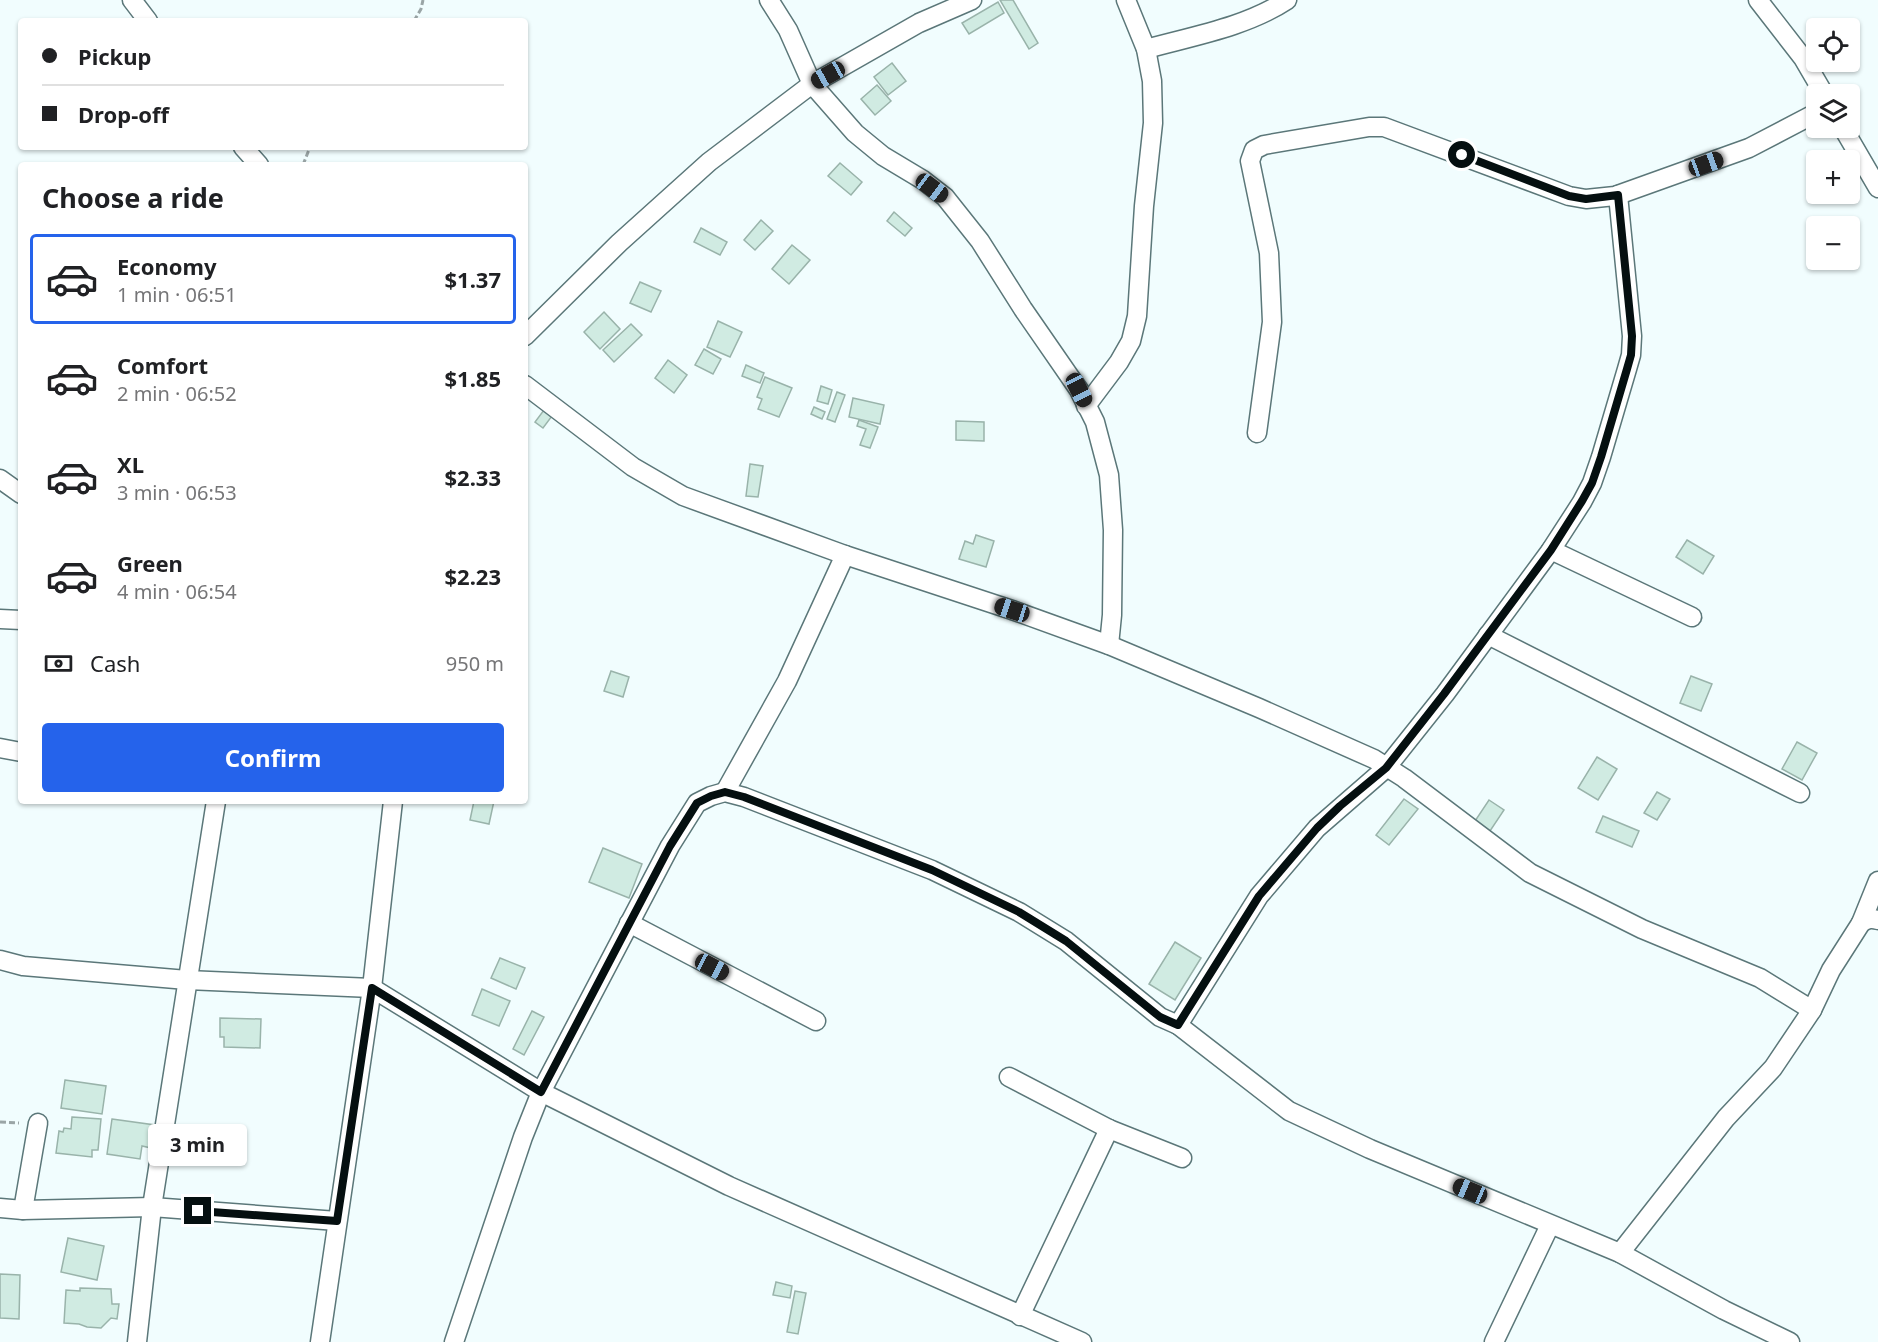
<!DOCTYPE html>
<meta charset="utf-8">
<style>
:root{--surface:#fff;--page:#f6f6f6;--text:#202124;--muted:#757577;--line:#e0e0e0;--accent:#2563eb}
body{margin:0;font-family:"Noto Sans",sans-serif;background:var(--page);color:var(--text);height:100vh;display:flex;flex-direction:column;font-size:22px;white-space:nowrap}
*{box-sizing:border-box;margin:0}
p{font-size:20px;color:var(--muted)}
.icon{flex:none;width:33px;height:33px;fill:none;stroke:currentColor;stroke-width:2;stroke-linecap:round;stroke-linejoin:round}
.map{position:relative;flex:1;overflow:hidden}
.sheet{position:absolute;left:18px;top:162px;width:510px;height:642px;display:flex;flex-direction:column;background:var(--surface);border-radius:6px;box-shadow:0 2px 4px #0004}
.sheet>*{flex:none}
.top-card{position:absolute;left:18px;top:18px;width:510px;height:132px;border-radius:6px;box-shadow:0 2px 4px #0004;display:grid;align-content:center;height:132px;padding:0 24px;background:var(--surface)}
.fabs{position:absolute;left:1806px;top:18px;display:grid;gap:12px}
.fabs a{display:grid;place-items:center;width:54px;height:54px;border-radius:6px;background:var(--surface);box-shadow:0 2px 4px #0004;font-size:30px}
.end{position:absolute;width:27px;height:27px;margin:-14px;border:8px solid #050f10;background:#fff;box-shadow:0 0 0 3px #fff}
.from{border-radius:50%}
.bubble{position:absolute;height:42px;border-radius:6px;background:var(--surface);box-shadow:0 2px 4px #0004;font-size:20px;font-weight:700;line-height:42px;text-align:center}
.car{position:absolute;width:18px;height:36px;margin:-18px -9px;border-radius:8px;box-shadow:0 0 4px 2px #0007;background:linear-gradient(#222 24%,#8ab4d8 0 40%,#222 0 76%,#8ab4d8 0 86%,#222 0)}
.top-card b{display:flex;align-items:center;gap:21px;height:57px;font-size:22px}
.top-card b+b{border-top:2px solid var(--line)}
.top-card i{width:15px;height:15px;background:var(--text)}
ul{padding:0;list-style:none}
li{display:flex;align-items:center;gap:18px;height:90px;margin:0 12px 9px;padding:0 12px;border:3px solid transparent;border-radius:6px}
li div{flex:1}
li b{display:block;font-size:22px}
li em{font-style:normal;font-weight:700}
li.on{border-color:var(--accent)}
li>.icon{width:54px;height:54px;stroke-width:1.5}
h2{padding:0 24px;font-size:27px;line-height:72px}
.pay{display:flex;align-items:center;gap:15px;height:66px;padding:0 24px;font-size:22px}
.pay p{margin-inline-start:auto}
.primary-button{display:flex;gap:12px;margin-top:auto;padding:12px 24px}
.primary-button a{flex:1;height:69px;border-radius:6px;background:var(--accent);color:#fff;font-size:24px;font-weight:700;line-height:69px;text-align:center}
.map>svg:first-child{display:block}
.building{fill:#d0ebe2;stroke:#99b3aa;stroke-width:1.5}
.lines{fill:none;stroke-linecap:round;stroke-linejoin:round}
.street-casing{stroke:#5b7779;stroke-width:21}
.path{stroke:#9aa5a6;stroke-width:3;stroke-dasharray:6 3;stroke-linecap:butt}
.street{stroke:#fff;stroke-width:18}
.route{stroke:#050f10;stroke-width:8}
</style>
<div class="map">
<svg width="1878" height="1342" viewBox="0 0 1878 1342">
<rect width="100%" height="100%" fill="#f1fdfe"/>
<!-- building -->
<g class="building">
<path d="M 1000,0 L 1013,0 L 1038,43 L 1029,49 Z"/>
<path d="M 998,2 L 1004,13 L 969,34 L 962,23 Z"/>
<path d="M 892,63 L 906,81 L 888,95 L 874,77 Z"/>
<path d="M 877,85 L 891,101 L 875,115 L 861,99 Z"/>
<path d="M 840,163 L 862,182 L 851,195 L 828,176 Z"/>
<path d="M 894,212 L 912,228 L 905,236 L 887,221 Z"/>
<path d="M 761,220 L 773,231 L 755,250 L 744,240 Z"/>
<path d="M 701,228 L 727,242 L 720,255 L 694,242 Z"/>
<path d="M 792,245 L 810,260 L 789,284 L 772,269 Z"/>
<path d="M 640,282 L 661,291 L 651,312 L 630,303 Z"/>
<path d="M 604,312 L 620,329 L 600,349 L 584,332 Z"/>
<path d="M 718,321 L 742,332 L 730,357 L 707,347 Z"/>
<path d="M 631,324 L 642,335 L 614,362 L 603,350 Z"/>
<path d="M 704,349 L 721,359 L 713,374 L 695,365 Z"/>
<path d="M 668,360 L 687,375 L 674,393 L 655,378 Z"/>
<path d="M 746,365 L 764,373 L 760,383 L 742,376 Z"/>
<path d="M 765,377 L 792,388 L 779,417 L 758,409 L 762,399 L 757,397 Z"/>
<path d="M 821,386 L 832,390 L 828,404 L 817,401 Z"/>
<path d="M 837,392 L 845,395 L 835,422 L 827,419 Z"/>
<path d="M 853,398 L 884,405 L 880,424 L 849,417 Z"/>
<path d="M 814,407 L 825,412 L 822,419 L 811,414 Z"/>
<path d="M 544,410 L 552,416 L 543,428 L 535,422 Z"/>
<path d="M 859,420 L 878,427 L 870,448 L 860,445 L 866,429 L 857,426 Z"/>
<path d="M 956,421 L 984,422 L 984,441 L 956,440 Z"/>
<path d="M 750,464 L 763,466 L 758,497 L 746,496 Z"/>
<path d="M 976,535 L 994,541 L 986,567 L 959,559 L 965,541 L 973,544 Z"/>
<path d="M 1687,540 L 1714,556 L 1703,574 L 1676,557 Z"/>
<path d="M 611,671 L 629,677 L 623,697 L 604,691 Z"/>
<path d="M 1691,676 L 1712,684 L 1701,711 L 1680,703 Z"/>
<path d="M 1797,742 L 1817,753 L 1802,780 L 1782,769 Z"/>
<path d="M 1597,757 L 1617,769 L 1598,800 L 1578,788 Z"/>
<path d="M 1657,792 L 1670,799 L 1657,820 L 1644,813 Z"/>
<path d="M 1404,799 L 1418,809 L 1389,845 L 1376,835 Z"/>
<path d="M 1489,800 L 1504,810 L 1488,834 L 1473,824 Z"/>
<path d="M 474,801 L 494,801 L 489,824 L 470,820 Z"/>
<path d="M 1603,816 L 1639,831 L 1632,847 L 1596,832 Z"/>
<path d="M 603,848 L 642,864 L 629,898 L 589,882 Z"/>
<path d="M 1175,942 L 1201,958 L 1175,1000 L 1149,984 Z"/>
<path d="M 500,958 L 525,968 L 516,989 L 491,978 Z"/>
<path d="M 482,989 L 510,1001 L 499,1026 L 472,1015 Z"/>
<path d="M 532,1011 L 544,1017 L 524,1055 L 513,1049 Z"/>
<path d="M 220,1018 L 261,1019 L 260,1048 L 224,1047 L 224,1037 L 220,1037 Z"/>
<path d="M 65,1080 L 106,1086 L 102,1114 L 61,1108 Z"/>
<path d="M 72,1117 L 101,1119 L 98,1150 L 92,1150 L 92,1157 L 56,1153 L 59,1131 L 63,1132 L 64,1128 L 71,1129 Z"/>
<path d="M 112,1119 L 155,1125 L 151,1148 L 142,1146 L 140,1159 L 107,1154 Z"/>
<path d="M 68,1238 L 104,1246 L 97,1280 L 61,1272 Z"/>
<path d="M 0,1274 L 20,1275 L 19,1319 L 0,1318 Z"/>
<path d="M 776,1282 L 792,1286 L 790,1298 L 773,1295 Z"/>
<path d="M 80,1288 L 111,1289 L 112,1304 L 119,1304 L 117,1319 L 111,1318 L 101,1328 L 87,1327 L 79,1324 L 64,1323 L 66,1290 L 80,1291 Z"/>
<path d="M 795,1291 L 806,1293 L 798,1334 L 787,1332 Z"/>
</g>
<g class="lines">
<!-- street casing -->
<g class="street-casing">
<g id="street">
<path d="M 132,0 L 148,21"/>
<path d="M 769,0 L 788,30 L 812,84 L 855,133 L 883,156 L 923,180 L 945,197 L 980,241 L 1023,309 L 1079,390 L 1095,422 L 1109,475 L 1113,530 L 1112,615 L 1109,645"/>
<path d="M 1758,0 L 1803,58 L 1824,94"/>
<path d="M 1146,49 C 1193,36 1246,27 1287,0"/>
<path d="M 1843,128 L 1878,188"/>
<path d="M 243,147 L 259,165"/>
<path d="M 525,336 L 619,243 L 709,162 L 812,84 L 919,23 L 972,0"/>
<path d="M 525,385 L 633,467 L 683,496 L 845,555 L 1012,610 L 1109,645 L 1259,708 L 1374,759 L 1404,778 L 1530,873 L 1642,929 L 1760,978 L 1812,1010 L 1831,970 L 1861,923 C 1867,919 1871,918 1878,920"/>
<path d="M 1086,406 L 1119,362 L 1131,341 L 1137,316 L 1144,206 L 1153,123 L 1152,81 L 1146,49 L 1126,0"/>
<path d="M 1257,433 L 1272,322 L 1269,253 L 1250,161 L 1254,150 L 1264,145 L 1369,127 L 1384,127 L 1569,196 L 1586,199 L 1615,196 L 1749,148 L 1816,113"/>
<path d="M 0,479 L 21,494"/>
<path d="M 1551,550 L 1692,617"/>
<path d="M 0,619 L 21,620"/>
<path d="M 1488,635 L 1800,793"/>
<path d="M 0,748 L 21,752"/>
<path d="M 725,792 L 787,681 L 845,555"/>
<path d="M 629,923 L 816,1021"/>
<path d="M 1861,923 L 1878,881"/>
<path d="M 0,960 L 23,966 L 187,980 L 372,988 L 541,1092 L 729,1186 L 1082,1342"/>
<path d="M 1178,1025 L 1289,1111 L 1370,1149 L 1620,1253 L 1724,1310 L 1790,1342"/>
<path d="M 1009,1077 L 1109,1129 L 1182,1158"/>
<path d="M 0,1208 L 23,1210 L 152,1207 L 337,1221"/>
<path d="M 23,1210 L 38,1123"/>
<path d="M 1620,1253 L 1726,1118 L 1773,1068 L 1812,1010"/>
<path d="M 1020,1316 L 1109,1129"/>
<path d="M 137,1342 L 152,1207 L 216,801"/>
<path d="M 320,1342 L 372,988 L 393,801"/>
<path d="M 454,1342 L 523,1137 L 541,1092 L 670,846 L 697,803 L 711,796 L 725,792 L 744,797 L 932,870 L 1019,912 L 1066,941 L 1160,1017 L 1178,1025 L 1259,896 L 1317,828 L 1386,768 L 1445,694 L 1551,550 L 1582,502 L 1592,483 L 1601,457 L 1627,369 L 1631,355 L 1632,336 L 1618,195"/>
<path d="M 1494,1342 L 1550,1225"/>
</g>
</g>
<!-- path -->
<g class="path">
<path d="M 414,21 L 421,9 L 423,0"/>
<path d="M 303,165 L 310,147"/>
<path d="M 0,1122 L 19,1123"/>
</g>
<!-- street -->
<use href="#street" class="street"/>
</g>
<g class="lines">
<!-- route -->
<path class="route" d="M 198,1211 L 337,1221 L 372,988 L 541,1092 L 670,846 L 697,803 L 711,796 L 725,792 L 744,797 L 932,870 L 1019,912 L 1066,941 L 1160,1017 L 1178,1025 L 1259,896 L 1317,828 L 1340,806 L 1386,768 L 1444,694 L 1551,550 L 1582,501 L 1592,483 L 1601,457 L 1627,369 L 1631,355 L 1632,336 L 1618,195 L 1586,199 L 1569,196 L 1462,155"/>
</g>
</svg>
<div class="fabs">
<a><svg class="icon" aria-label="locate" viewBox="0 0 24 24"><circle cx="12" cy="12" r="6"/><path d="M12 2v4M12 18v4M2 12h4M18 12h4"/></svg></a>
<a><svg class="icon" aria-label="layers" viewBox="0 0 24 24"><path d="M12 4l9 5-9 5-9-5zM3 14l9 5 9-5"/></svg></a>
<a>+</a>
<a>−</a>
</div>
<i class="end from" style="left:1462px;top:155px"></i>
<i class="end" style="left:198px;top:1211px"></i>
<div class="bubble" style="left:148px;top:1124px;width:99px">3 min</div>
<i class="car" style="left:828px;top:75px;rotate:241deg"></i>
<i class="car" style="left:1706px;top:164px;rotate:70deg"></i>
<i class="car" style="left:932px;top:188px;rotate:127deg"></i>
<i class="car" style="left:1079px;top:390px;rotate:153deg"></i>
<i class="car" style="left:1012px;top:610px;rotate:288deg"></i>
<i class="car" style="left:712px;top:967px;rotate:118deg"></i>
<i class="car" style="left:1470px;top:1191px;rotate:293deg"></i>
<div class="top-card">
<b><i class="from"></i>Pickup</b>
<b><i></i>Drop-off</b>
</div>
<section class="sheet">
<h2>Choose a ride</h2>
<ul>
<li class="on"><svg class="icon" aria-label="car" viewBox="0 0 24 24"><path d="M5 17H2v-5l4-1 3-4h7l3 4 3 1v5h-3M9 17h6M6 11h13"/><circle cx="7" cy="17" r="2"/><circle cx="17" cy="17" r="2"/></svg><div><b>Economy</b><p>1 min · 06:51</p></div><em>$1.37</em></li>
<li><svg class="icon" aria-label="car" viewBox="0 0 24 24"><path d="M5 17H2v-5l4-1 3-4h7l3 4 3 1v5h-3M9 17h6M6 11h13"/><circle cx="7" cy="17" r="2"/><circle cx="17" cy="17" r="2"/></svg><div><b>Comfort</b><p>2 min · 06:52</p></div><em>$1.85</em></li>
<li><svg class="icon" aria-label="car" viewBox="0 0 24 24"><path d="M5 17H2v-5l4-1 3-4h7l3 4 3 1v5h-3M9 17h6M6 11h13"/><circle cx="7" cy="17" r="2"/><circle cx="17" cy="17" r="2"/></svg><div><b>XL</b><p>3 min · 06:53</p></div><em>$2.33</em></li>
<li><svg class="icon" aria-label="car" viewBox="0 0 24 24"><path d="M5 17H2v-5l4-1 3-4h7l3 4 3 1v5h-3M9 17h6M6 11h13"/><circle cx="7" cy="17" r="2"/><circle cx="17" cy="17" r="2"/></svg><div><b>Green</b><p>4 min · 06:54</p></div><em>$2.23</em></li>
</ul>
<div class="pay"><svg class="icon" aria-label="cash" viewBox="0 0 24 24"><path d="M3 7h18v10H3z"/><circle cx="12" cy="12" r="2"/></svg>Cash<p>950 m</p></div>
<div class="primary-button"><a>Confirm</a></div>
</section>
</div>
